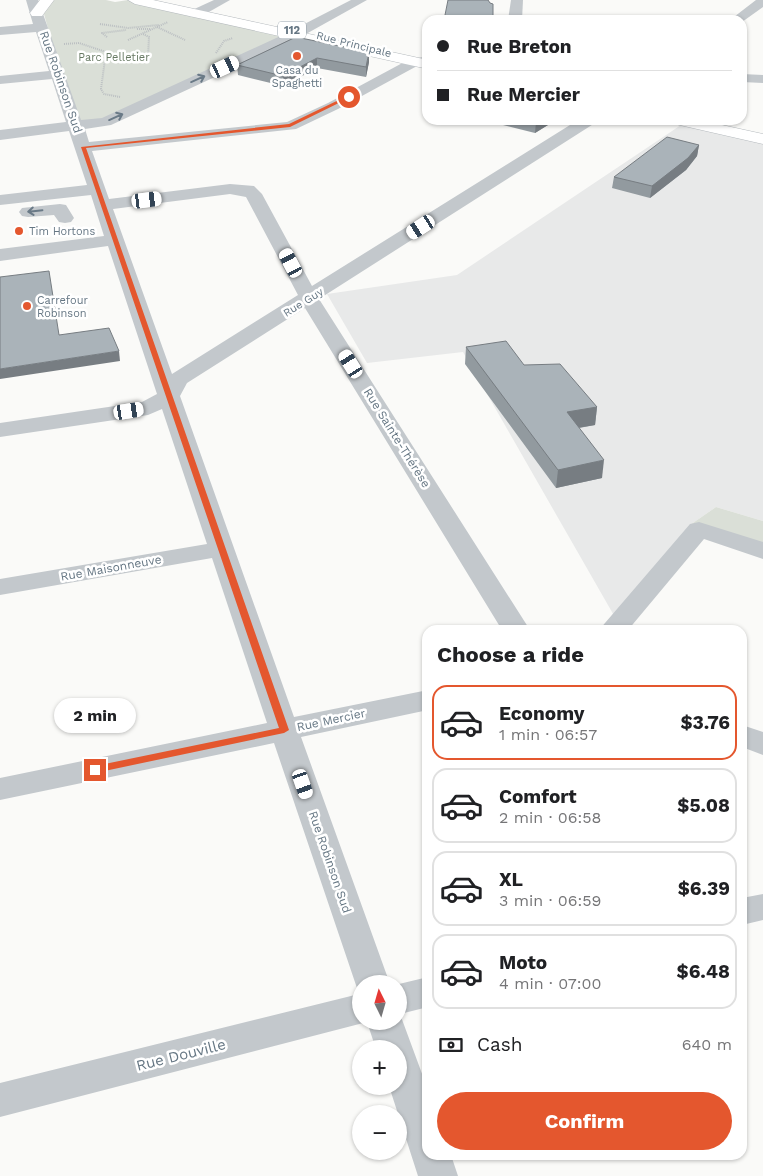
<!DOCTYPE html>
<meta charset="utf-8">
<style>
:root{--surface:#fff;--page:#f2f2f2;--text:#202124;--muted:#757577;--line:#e0e0e0;--accent:#e4572e}
body{margin:0;font-family:"Work Sans",sans-serif;background:var(--page);color:var(--text);height:100vh;display:flex;flex-direction:column;font-size:19px;white-space:nowrap}
*{box-sizing:border-box;margin:0}
p{font-size:16px;color:var(--muted)}
.icon{flex:none;width:28px;height:28px;fill:none;stroke:currentColor;stroke-width:2;stroke-linecap:round;stroke-linejoin:round}
.map{position:relative;flex:1;overflow:hidden}
.details{position:absolute;left:422px;top:625px;width:325px;height:535px;display:flex;flex-direction:column;background:var(--surface);border-radius:15px;box-shadow:0 1px 4px #0004}
.details>*{flex:none}
.guide{position:absolute;left:422px;top:15px;width:325px;height:110px;border-radius:15px;box-shadow:0 1px 4px #0004;display:grid;align-content:center;height:110px;padding:0 15px;background:var(--surface)}
.needle{width:32px;rotate:355deg}
.buttons{position:absolute;left:352px;top:975px;display:grid;gap:10px}
.buttons a{display:grid;place-items:center;width:55px;height:55px;border-radius:50%;background:var(--surface);box-shadow:0 1px 4px #0004;font-size:25px}
.end{position:absolute;width:22px;height:22px;margin:-11px;border:6px solid #e4572e;background:#fff;box-shadow:0 0 0 2px #fff}
.from{border-radius:50%}
.bubble{position:absolute;height:35px;border-radius:18px;background:var(--surface);box-shadow:0 1px 4px #0004;font-size:16px;font-weight:700;line-height:35px;text-align:center}
.car{position:absolute;width:15px;height:30px;margin:-15px -8px;border-radius:6px;box-shadow:0 0 4px 1px #0007;background:linear-gradient(#fff 24%,#345 0 40%,#fff 0 76%,#345 0 86%,#fff 0)}
.guide b{display:flex;align-items:center;gap:18px;height:48px;font-size:19px}
.guide b+b{border-top:1px solid var(--line)}
.guide i{width:12px;height:12px;background:var(--text)}
ul{padding:0;list-style:none}
li{display:flex;align-items:center;gap:15px;height:75px;margin:0 10px 8px;padding:0 5px;border:2px solid var(--line);border-radius:15px}
li div{flex:1}
li b{display:block;font-size:19px}
li em{font-style:normal;font-weight:700}
li.active{border-color:var(--accent)}
li>.icon{width:45px;height:45px;stroke-width:1.5}
h2{padding:0 15px;font-size:22px;line-height:60px}
.pay{display:flex;align-items:center;gap:12px;height:55px;padding:0 15px;font-size:19px}
.pay p{margin-inline-start:auto}
.cta{display:flex;gap:10px;margin-top:auto;padding:10px 15px}
.cta a{flex:1;height:58px;border-radius:30px;background:var(--accent);color:#fff;font-size:20px;font-weight:700;line-height:58px;text-align:center}
.map>svg:first-child{display:block}
.built{fill:#e8e9e9}
.green{fill:#dadfd7}
.lines{fill:none;stroke-linecap:round;stroke-linejoin:round}
.major-casing{stroke:#b5babe;stroke-width:1}
.path{stroke:#bbbfc2;stroke-width:2;stroke-dasharray:1 1;stroke-linecap:butt}
.minor{fill:#c3c8cc;fill-rule:evenodd}
.major{fill:#fff;fill-rule:evenodd}
.wall{fill:#929a9f}
.shaded-wall{fill:#777d82}
.building{fill:#aab3b9;stroke:#777d82}
.oneway{stroke:#6a7a87}
.route{fill:#e4572e}
.poi-dot{fill:#e4572e;stroke:#fff;stroke-width:2}
.labels{text-anchor:middle;stroke-width:5;stroke-linejoin:round;paint-order:stroke}
.shield{fill:#fff;stroke:#939fa8;stroke-width:1}
.shield-label{font-size:11px;font-weight:bold;fill:#657683}
.far-street-label{font-size:11px;fill:#657683;stroke:#fff}
.far-park-label{font-size:11px;fill:#687a64;stroke:#fff}
.far-poi-label{font-size:11px;fill:#657683;stroke:#fff;text-anchor:start}
.street-label{font-size:12px;fill:#657683;stroke:#fff}
.near-street-label{font-size:15px;fill:#657683;stroke:#fff}
</style>
<div class="map">
<svg width="763" height="1176" viewBox="0 0 763 1176">
<rect width="100%" height="100%" fill="#fafaf8"/>
<!-- built -->
<path class="built" d="M 681,125 L 763,143 L 763,521 L 716,507 L 690,525 L 616,619 L 463,352 L 367,363 L 327,294 L 457,275 Z"/>
<!-- green -->
<g class="green">
<path d="M 40,0 L 106,0 L 115,2 L 128,0 L 292,36 L 105,122 L 76,127 Z"/>
<path d="M 716,507 L 763,521 L 763,551 L 690,525 Z"/>
</g>
<g class="lines">
<!-- major casing -->
<g class="major-casing">
<g id="major">
<path d="M 40,0 L 54,0 L 42,16 L 32,16 L 30,13 Z"/>
<path d="M 128,0 L 153,0 L 428,60 L 428,69 L 135,4 Z"/>
<path d="M 669,120 L 699,120 L 763,134 L 763,144 L 671,123 Z"/>
</g>
</g>
<!-- path -->
<g class="path">
<path d="M 100,24 L 128,28 L 159,25"/>
<path d="M 157,27 L 185,40"/>
<path d="M 137,29 L 151,29"/>
<path d="M 107,37 L 102,33 L 126,30"/>
<path d="M 128,40 L 168,22"/>
<path d="M 64,44 L 79,43 L 106,52 L 101,89 L 104,94 L 120,97"/>
<path d="M 216,53 L 224,41 L 233,38"/>
<path d="M 138,62 L 147,60 L 148,57 L 149,37 L 143,34"/>
</g>
<!-- minor -->
<g class="minor">
<path d="M 26,0 L 38,0 L 81,120 L 102,118 L 287,33 L 351,0 L 367,0 L 297,39 L 111,125 L 85,129 L 89,142 L 287,122 L 328,103 L 408,60 L 428,56 L 428,64 L 417,66 L 338,109 L 296,129 L 92,151 L 109,199 L 230,184 L 254,186 L 262,194 L 312,286 L 578,120 L 597,120 L 595,123 L 319,299 L 530,630 L 502,630 L 305,308 L 187,383 L 180,396 L 294,717 L 428,690 L 428,710 L 301,737 L 390,984 L 361,984 L 361,1021 L 399,1021 L 399,984 L 428,977 L 428,1007 L 400,1014 L 428,1090 L 428,1155 L 451,1155 L 458,1176 L 418,1176 L 389,1086 L 399,1086 L 399,1049 L 376,1049 L 367,1022 L 0,1117 L 0,1083 L 359,994 L 274,743 L 0,800 L 0,778 L 267,723 L 212,558 L 0,595 L 0,579 L 207,544 L 162,409 L 148,415 L 0,437 L 0,423 L 142,402 L 157,394 L 108,246 L 0,261 L 0,249 L 104,236 L 91,195 L 0,205 L 0,195 L 87,185 L 69,131 L 0,140 L 0,130 L 66,122 L 52,79 L 0,84 L 0,76 L 49,71 L 36,32 L 0,35 L 0,27 L 33,24 ZM 230,194 L 246,197 L 298,295 L 172,374 L 113,209 Z"/>
<path d="M 214,0 L 230,0 L 200,17 L 190,17 L 188,14 L 190,11 Z"/>
<path d="M 511,0 L 523,0 L 522,20 L 508,20 Z"/>
<path d="M 756,0 L 763,0 L 763,7 L 742,22 L 742,20 L 730,20 Z"/>
<path d="M 742,74 L 763,75 L 763,83 L 742,82 Z"/>
<path d="M 60,204 L 66,205 L 74,218 L 71,222 L 65,223 L 59,222 L 54,215 L 28,217 L 22,216 L 19,212 L 22,208 Z"/>
<path d="M 699,522 L 763,542 L 763,559 L 704,539 L 628,630 L 599,630 L 690,524 Z"/>
<path d="M 742,725 L 763,732 L 763,755 L 742,747 Z"/>
<path d="M 763,894 L 763,920 L 742,925 L 742,898 Z"/>
</g>
<!-- major -->
<use href="#major" class="major"/>
</g>
<!-- wall -->
<g class="wall">
<path d="M 296,37 L 369,62 L 366,77 L 317,68 L 283,86 L 238,75 L 237,65 Z"/>
<path d="M 491,120 L 556,120 L 535,133 L 491,122 Z"/>
<path d="M 699,145 L 697,156 L 686,170 L 650,198 L 612,188 L 614,177 Z"/>
<path d="M 466,347 L 524,365 L 597,407 L 595,425 L 579,428 L 602,478 L 556,488 L 465,364 Z"/>
</g>
<!-- shaded-wall -->
<g class="shaded-wall">
<path d="M 369,52 L 369,62 L 366,77 L 366,67 Z"/>
<path d="M 317,58 L 317,68 L 283,86 L 283,76 Z"/>
<path d="M 539,120 L 556,120 L 535,133 L 536,122 Z"/>
<path d="M 699,145 L 697,156 L 686,170 L 650,198 L 652,186 Z"/>
<path d="M 119,351 L 120,361 L 0,379 L 0,369 Z"/>
<path d="M 597,407 L 595,425 L 565,430 L 567,412 Z"/>
<path d="M 604,460 L 602,478 L 556,488 L 558,470 Z"/>
</g>
<!-- building -->
<g class="building">
<path d="M 448,0 L 488,0 L 490,3 L 493,4 L 493,20 L 444,20 Z"/>
<path d="M 296,37 L 369,52 L 366,67 L 317,58 L 283,76 L 237,65 Z"/>
<path d="M 528,120 L 539,120 L 536,122 Z"/>
<path d="M 667,137 L 699,145 L 688,158 L 652,186 L 614,177 Z"/>
<path d="M 49,271 L 59,335 L 109,328 L 119,351 L 0,369 L 0,277 Z"/>
<path d="M 506,341 L 524,365 L 560,364 L 597,407 L 567,412 L 604,460 L 558,470 L 466,347 Z"/>
</g>
<!-- one-way arrows -->
<defs><path id="oneway-shaft" d="M-6 0H5M1.5-3L5.5 0L1.5 3" fill="none" stroke-width="1.6" stroke-linecap="round" stroke-linejoin="round" transform="scale(1.25)"/></defs>
<g class="oneway">
<use href="#oneway-shaft" transform="translate(198 79) rotate(-24)"/>
<use href="#oneway-shaft" transform="translate(116 117) rotate(-24)"/>
<use href="#oneway-shaft" transform="translate(35 211) rotate(174)"/>
</g>
<!-- route -->
<path class="route" d="M 347,96 L 351,97 L 290,127 L 86,148 L 289,730 L 284,733 L 95,773 L 91,772 L 91,767 L 95,766 L 279,728 L 81,147 L 289,124 Z"/>
<!-- markers -->
<g class="poi-dot">
<circle cx="297" cy="56" r="5"/>
<circle cx="19" cy="231" r="5"/>
<circle cx="27" cy="306" r="5"/>
</g>
<g class="labels">
<!-- shield labels -->
<rect class="shield" x="278" y="21.5" width="28" height="17" rx="4"/>
<g class="shield-label">
<text x="292" y="34">112</text>
</g>
<!-- far-street labels -->
<g class="far-street-label">
<text transform="translate(354 44) rotate(14)" y="4">Rue Principale</text>
<text transform="translate(303 302) rotate(-32)" y="4">Rue Guy</text>
</g>
<!-- far-park labels -->
<g class="far-park-label">
<text x="114" y="61">Parc Pelletier</text>
</g>
<!-- far-poi labels -->
<g class="far-poi-label">
<text x="297" y="74" text-anchor="middle">Casa du<tspan x="297" dy="13">Spaghetti</tspan></text>
<text x="29" y="235">Tim Hortons</text>
<text x="37" y="304">Carrefour<tspan x="37" dy="13">Robinson</tspan></text>
</g>
<!-- street labels -->
<g class="street-label">
<text transform="translate(61 82) rotate(71)" y="4">Rue Robinson Sud</text>
<text transform="translate(397 438) rotate(58)" y="4">Rue Sainte-Thérèse</text>
<text transform="translate(111 568) rotate(-10)" y="4">Rue Maisonneuve</text>
<text transform="translate(331 720) rotate(-12)" y="4">Rue Mercier</text>
<text transform="translate(330 862) rotate(71)" y="4">Rue Robinson Sud</text>
</g>
<!-- near-street labels -->
<g class="near-street-label">
<text transform="translate(181 1055) rotate(-14)" y="5">Rue Douville</text>
</g>
</g>
</svg>
<div class="buttons">
<a><svg class="needle" viewBox="-14 -14 28 28"><path d="M0-13l5 13h-10z" fill="#e53935"/><path d="M0 13l5-13h-10z" fill="#757577"/></svg></a>
<a>+</a>
<a>−</a>
</div>
<i class="end from" style="left:349px;top:97px"></i>
<i class="end" style="left:95px;top:770px"></i>
<div class="bubble" style="left:54px;top:698px;width:82px">2 min</div>
<i class="car" style="left:225px;top:67px;rotate:65deg"></i>
<i class="car" style="left:147px;top:200px;rotate:83deg"></i>
<i class="car" style="left:421px;top:227px;rotate:237deg"></i>
<i class="car" style="left:291px;top:263px;rotate:332deg"></i>
<i class="car" style="left:351px;top:364px;rotate:328deg"></i>
<i class="car" style="left:129px;top:411px;rotate:81deg"></i>
<i class="car" style="left:303px;top:784px;rotate:161deg"></i>
<div class="guide">
<b><i class="from"></i>Rue Breton</b>
<b><i></i>Rue Mercier</b>
</div>
<section class="details">
<h2>Choose a ride</h2>
<ul>
<li class="active"><svg class="icon" aria-label="car" viewBox="0 0 24 24"><path d="M5 17H2v-5l4-1 3-4h7l3 4 3 1v5h-3M9 17h6M6 11h13"/><circle cx="7" cy="17" r="2"/><circle cx="17" cy="17" r="2"/></svg><div><b>Economy</b><p>1 min · 06:57</p></div><em>$3.76</em></li>
<li><svg class="icon" aria-label="car" viewBox="0 0 24 24"><path d="M5 17H2v-5l4-1 3-4h7l3 4 3 1v5h-3M9 17h6M6 11h13"/><circle cx="7" cy="17" r="2"/><circle cx="17" cy="17" r="2"/></svg><div><b>Comfort</b><p>2 min · 06:58</p></div><em>$5.08</em></li>
<li><svg class="icon" aria-label="car" viewBox="0 0 24 24"><path d="M5 17H2v-5l4-1 3-4h7l3 4 3 1v5h-3M9 17h6M6 11h13"/><circle cx="7" cy="17" r="2"/><circle cx="17" cy="17" r="2"/></svg><div><b>XL</b><p>3 min · 06:59</p></div><em>$6.39</em></li>
<li><svg class="icon" aria-label="car" viewBox="0 0 24 24"><path d="M5 17H2v-5l4-1 3-4h7l3 4 3 1v5h-3M9 17h6M6 11h13"/><circle cx="7" cy="17" r="2"/><circle cx="17" cy="17" r="2"/></svg><div><b>Moto</b><p>4 min · 07:00</p></div><em>$6.48</em></li>
</ul>
<div class="pay"><svg class="icon" aria-label="cash" viewBox="0 0 24 24"><path d="M3 7h18v10H3z"/><circle cx="12" cy="12" r="2"/></svg>Cash<p>640 m</p></div>
<div class="cta"><a>Confirm</a></div>
</section>
</div>
